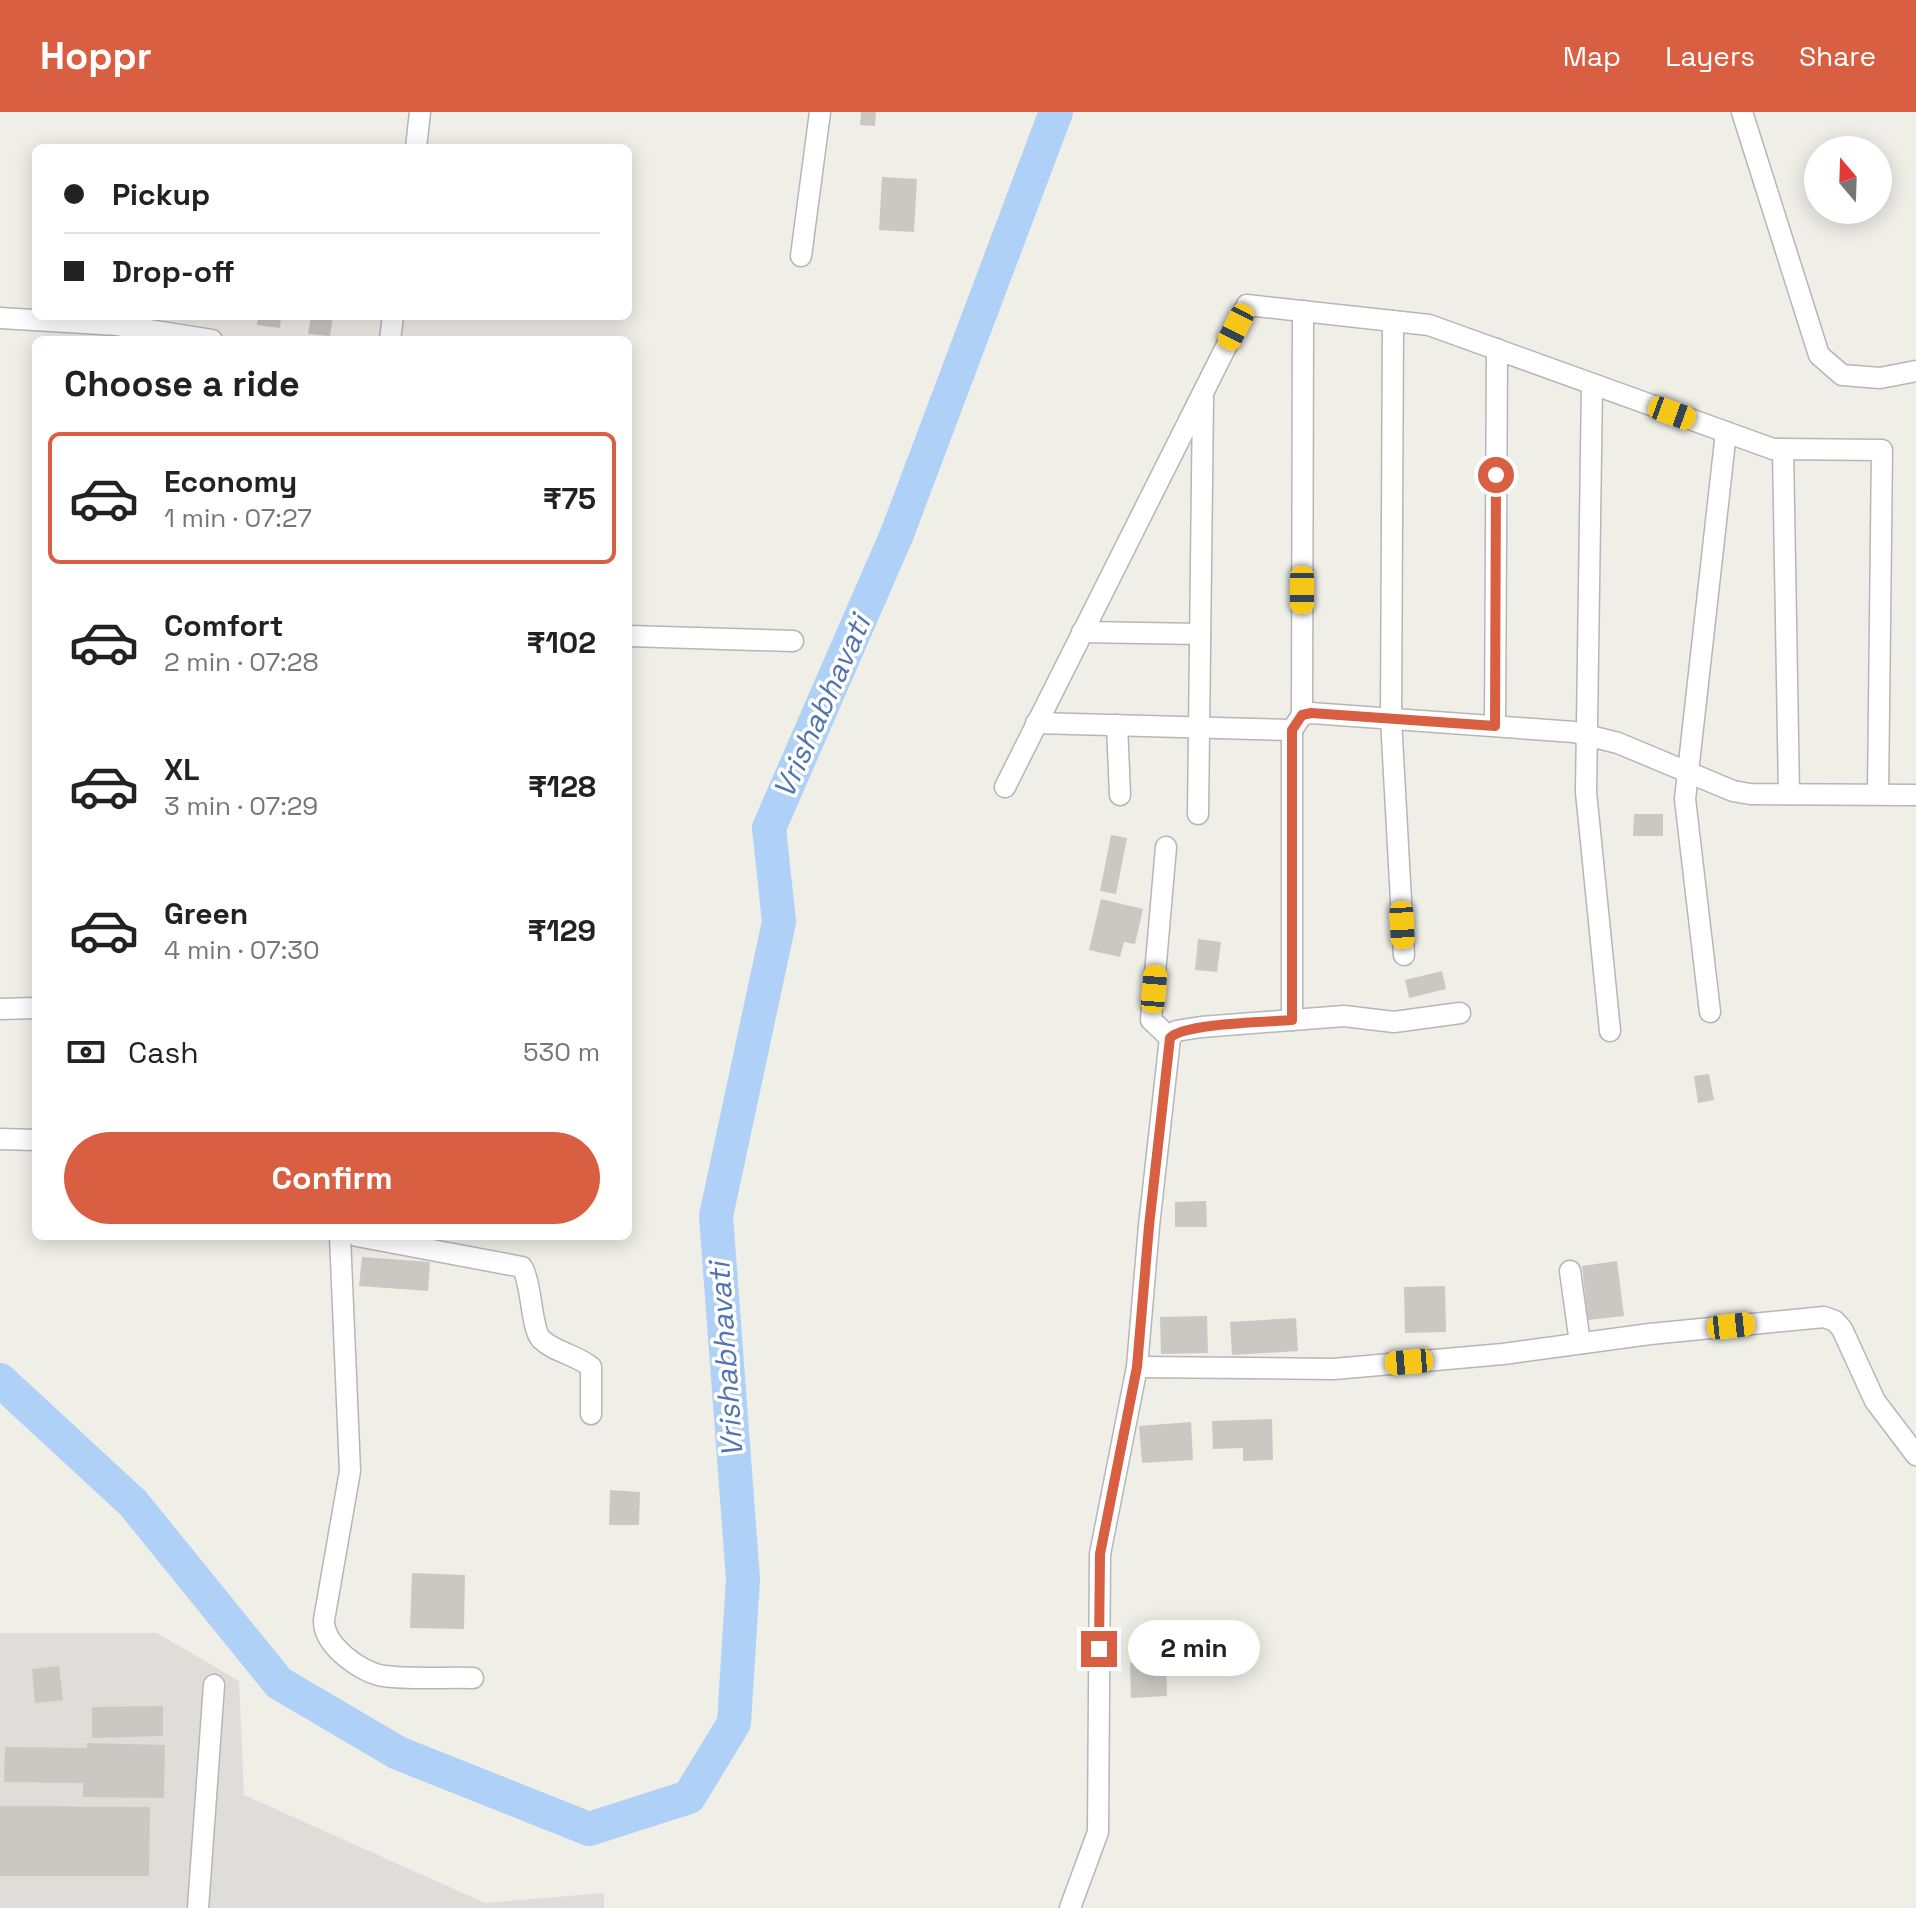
<!DOCTYPE html>
<meta charset="utf-8">
<style>
:root{--surface:#fff;--page:#f6f6f6;--text:#222;--muted:#767676;--line:#e0e0e0;--accent:#d95f43}
body{margin:0;font-family:"Space Grotesk",sans-serif;background:var(--page);color:var(--text);height:100vh;display:flex;flex-direction:column;font-size:30px;white-space:nowrap}
*{box-sizing:border-box;margin:0}
p{font-size:26px;color:var(--muted)}
.icon{flex:none;width:44px;height:44px;fill:none;stroke:currentColor;stroke-width:2;stroke-linecap:round;stroke-linejoin:round}
.map{position:relative;flex:1;overflow:hidden}
.drawer{position:absolute;left:32px;top:224px;width:600px;height:904px;display:flex;flex-direction:column;background:var(--surface);border-radius:12px;box-shadow:0 4px 20px #0003}
.drawer>*{flex:none}
.banner{position:absolute;left:32px;top:32px;width:600px;height:176px;border-radius:12px;box-shadow:0 4px 20px #0003;display:grid;align-content:center;height:176px;padding:0 32px;background:var(--surface)}
.needle{width:52px;rotate:341deg}
.tools{position:absolute;left:1804px;top:24px;display:grid;gap:16px}
.tools a{display:grid;place-items:center;width:88px;height:88px;border-radius:50%;background:var(--surface);box-shadow:0 4px 20px #0003;font-size:40px}
.end{position:absolute;width:36px;height:36px;margin:-18px;border:10px solid #d95f43;background:#fff;box-shadow:0 0 0 4px #fff}
.from{border-radius:50%}
.bubble{position:absolute;height:56px;border-radius:28px;background:var(--surface);box-shadow:0 4px 20px #0003;font-size:26px;font-weight:600;line-height:56px;text-align:center}
.car{position:absolute;width:24px;height:48px;margin:-24px -12px;border-radius:10px;box-shadow:0 0 6px 2px #0007;background:linear-gradient(#f5c518 24%,#345 0 40%,#f5c518 0 76%,#345 0 86%,#f5c518 0)}
.banner b{display:flex;align-items:center;gap:28px;height:76px;font-size:30px}
.banner b+b{border-top:2px solid var(--line)}
.banner i{width:20px;height:20px;background:var(--text)}
ul{padding:0;list-style:none}
li{display:flex;align-items:center;gap:24px;height:132px;margin:0 16px 12px;padding:0 16px;border:4px solid transparent;border-radius:12px}
li div{flex:1}
li b{display:block;font-size:30px}
li em{font-style:normal;font-weight:600}
li.selected{border-color:var(--accent)}
li>.icon{width:72px;height:72px;stroke-width:1.5}
h2{padding:0 32px;font-size:36px;line-height:96px}
.pay{display:flex;align-items:center;gap:20px;height:88px;padding:0 32px;font-size:30px}
.pay p{margin-inline-start:auto}
.button{display:flex;gap:16px;margin-top:auto;padding:16px 32px}
.button a{flex:1;height:92px;border-radius:48px;background:var(--accent);color:#fff;font-size:32px;font-weight:600;line-height:92px;text-align:center}
header{display:flex;align-items:center;gap:48px;box-sizing:border-box;height:112px;padding:0 40px;background:var(--accent);color:#fff}
header strong{font-size:38px}
nav{display:flex;gap:44px;margin-inline-start:auto;font-size:28px}
.map>svg:first-child{display:block}
.industrial{fill:#deddd9}
.lines{fill:none;stroke-linecap:round;stroke-linejoin:round}
.river{stroke:#afd0f7;stroke-width:34}
.building{fill:#cbc8c3}
.street-casing{stroke:#b4b6ba;stroke-width:23}
.street{stroke:#fff;stroke-width:20}
.route{stroke:#d95f43;stroke-width:10}
.labels{text-anchor:middle;stroke-width:7;stroke-linejoin:round;paint-order:stroke}
.water-label{font-size:30px;font-style:italic;fill:#5075b1;stroke:#fff}
</style>
<header>
<strong>Hoppr</strong>
<nav><a>Map</a><a>Layers</a><a>Share</a></nav>
</header>
<div class="map">
<svg width="1916" height="1796" viewBox="0 0 1916 1796">
<rect width="100%" height="100%" fill="#efeee7"/>
<!-- industrial -->
<path class="industrial" d="M 0,1521 L 157,1521 L 239,1569 L 244,1683 L 485,1791 L 604,1781 L 604,1796 L 0,1796 Z"/>
<g class="lines">
<!-- river -->
<path class="river" d="M 0,1268 L 133,1391 L 279,1571 L 398,1641 L 589,1717 L 689,1685 L 734,1611 L 743,1467 L 716,1104 L 779,810 L 769,716 L 897,422 L 1056,0"/>
</g>
<!-- building -->
<g class="building">
<path d="M 861,0 L 876,0 L 875,14 L 860,13 Z"/>
<path d="M 882,65 L 917,67 L 914,120 L 879,118 Z"/>
<path d="M 258,204 L 281,204 L 280,216 L 257,213 Z"/>
<path d="M 311,204 L 333,204 L 330,224 L 308,222 Z"/>
<path d="M 1634,702 L 1663,702 L 1663,724 L 1633,724 Z"/>
<path d="M 1111,723 L 1127,726 L 1116,782 L 1100,779 Z"/>
<path d="M 1101,787 L 1143,797 L 1135,832 L 1124,830 L 1120,845 L 1089,838 Z"/>
<path d="M 1198,827 L 1221,830 L 1217,860 L 1195,858 Z"/>
<path d="M 1442,859 L 1446,877 L 1409,886 L 1405,868 Z"/>
<path d="M 1709,962 L 1714,988 L 1698,991 L 1694,964 Z"/>
<path d="M 1206,1089 L 1207,1115 L 1175,1115 L 1175,1090 Z"/>
<path d="M 362,1145 L 430,1150 L 428,1179 L 359,1174 Z"/>
<path d="M 1617,1149 L 1624,1204 L 1588,1208 L 1582,1154 Z"/>
<path d="M 1445,1174 L 1446,1220 L 1405,1221 L 1404,1175 Z"/>
<path d="M 1207,1204 L 1208,1241 L 1161,1242 L 1160,1205 Z"/>
<path d="M 1296,1206 L 1298,1239 L 1232,1243 L 1230,1210 Z"/>
<path d="M 1272,1307 L 1273,1348 L 1243,1349 L 1243,1336 L 1213,1337 L 1212,1309 Z"/>
<path d="M 1191,1310 L 1193,1348 L 1142,1351 L 1139,1314 Z"/>
<path d="M 610,1378 L 640,1380 L 639,1413 L 609,1413 Z"/>
<path d="M 412,1461 L 465,1463 L 464,1517 L 410,1516 Z"/>
<path d="M 1166,1549 L 1167,1584 L 1131,1586 L 1130,1551 Z"/>
<path d="M 59,1554 L 63,1588 L 35,1591 L 32,1557 Z"/>
<path d="M 163,1594 L 163,1624 L 92,1626 L 92,1595 Z"/>
<path d="M 87,1631 L 165,1633 L 164,1686 L 83,1685 L 83,1671 L 4,1670 L 5,1635 L 87,1636 Z"/>
<path d="M 0,1694 L 150,1695 L 149,1764 L 0,1764 Z"/>
</g>
<g class="lines">
<!-- street casing -->
<g class="street-casing">
<g id="street">
<path d="M 1742,0 L 1819,243 L 1842,263 L 1880,266 L 1916,259"/>
<path d="M 416,36 L 420,0"/>
<path d="M 801,144 L 820,0"/>
<path d="M 0,206 L 117,213 L 212,228"/>
<path d="M 1393,209 L 1391,607 L 1404,843"/>
<path d="M 390,228 L 393,204"/>
<path d="M 1592,272 L 1586,680 L 1610,919"/>
<path d="M 1783,337 L 1789,682"/>
<path d="M 1082,520 L 1200,522"/>
<path d="M 628,524 L 793,529"/>
<path d="M 1302,603 L 1303,199"/>
<path d="M 1036,611 L 1292,618"/>
<path d="M 1117,613 L 1120,683"/>
<path d="M 1495,614 L 1497,237"/>
<path d="M 1005,675 L 1247,193 L 1429,213 L 1773,337 L 1882,338 L 1878,682"/>
<path d="M 1198,702 L 1203,286"/>
<path d="M 1166,735 L 1151,908 L 1170,926"/>
<path d="M 0,897 L 36,896"/>
<path d="M 1710,900 L 1685,687 L 1726,320"/>
<path d="M 1292,908 L 1292,618 L 1302,603 L 1311,601 L 1574,620 L 1618,631 L 1733,679 L 1750,682 L 1916,683"/>
<path d="M 0,1027 L 36,1028"/>
<path d="M 340,1124 L 350,1359 L 324,1508 C 323,1533 361,1561 384,1564 C 413,1568 444,1565 473,1566"/>
<path d="M 357,1124 L 522,1155 C 532,1172 531,1216 541,1227 C 554,1240 577,1243 591,1255 L 591,1302"/>
<path d="M 1570,1159 L 1580,1231"/>
<path d="M 1137,1255 L 1334,1257 L 1503,1242 L 1650,1222 L 1824,1205 L 1835,1209 L 1842,1217 L 1875,1289 L 1916,1343"/>
<path d="M 198,1796 L 214,1573"/>
<path d="M 1070,1796 L 1098,1720 L 1100,1442 L 1137,1255 L 1149,1114 L 1170,926 L 1176,919 L 1201,915 L 1344,904 L 1394,910 L 1460,901"/>
</g>
</g>
<!-- street -->
<use href="#street" class="street"/>
</g>
<g class="lines">
<!-- route -->
<path class="route" d="M 1099,1537 L 1100,1442 L 1137,1255 L 1149,1114 L 1170,926 C 1183,911 1269,910 1292,908 L 1292,618 L 1302,603 L 1311,601 L 1495,614 L 1496,363"/>
</g>
<g class="labels">
<!-- water labels -->
<g class="water-label">
<text transform="translate(822 595) rotate(-66)" y="10">Vrishabhavati</text>
<text transform="translate(726 1248) rotate(-94)" y="10">Vrishabhavati</text>
</g>
</g>
</svg>
<div class="tools">
<a><svg class="needle" viewBox="-14 -14 28 28"><path d="M0-13l5 13h-10z" fill="#e53935"/><path d="M0 13l5-13h-10z" fill="#767676"/></svg></a>
</div>
<i class="end from" style="left:1496px;top:363px"></i>
<i class="end" style="left:1099px;top:1537px"></i>
<div class="bubble" style="left:1128px;top:1508px;width:132px">2 min</div>
<i class="car" style="left:1236px;top:215px;rotate:207deg"></i>
<i class="car" style="left:1672px;top:301px;rotate:110deg"></i>
<i class="car" style="left:1302px;top:478px;rotate:180deg"></i>
<i class="car" style="left:1402px;top:813px;rotate:177deg"></i>
<i class="car" style="left:1154px;top:877px;rotate:5deg"></i>
<i class="car" style="left:1731px;top:1214px;rotate:84deg"></i>
<i class="car" style="left:1409px;top:1250px;rotate:265deg"></i>
<div class="banner">
<b><i class="from"></i>Pickup</b>
<b><i></i>Drop-off</b>
</div>
<section class="drawer">
<h2>Choose a ride</h2>
<ul>
<li class="selected"><svg class="icon" aria-label="car" viewBox="0 0 24 24"><path d="M5 17H2v-5l4-1 3-4h7l3 4 3 1v5h-3M9 17h6M6 11h13"/><circle cx="7" cy="17" r="2"/><circle cx="17" cy="17" r="2"/></svg><div><b>Economy</b><p>1 min · 07:27</p></div><em>₹75</em></li>
<li><svg class="icon" aria-label="car" viewBox="0 0 24 24"><path d="M5 17H2v-5l4-1 3-4h7l3 4 3 1v5h-3M9 17h6M6 11h13"/><circle cx="7" cy="17" r="2"/><circle cx="17" cy="17" r="2"/></svg><div><b>Comfort</b><p>2 min · 07:28</p></div><em>₹102</em></li>
<li><svg class="icon" aria-label="car" viewBox="0 0 24 24"><path d="M5 17H2v-5l4-1 3-4h7l3 4 3 1v5h-3M9 17h6M6 11h13"/><circle cx="7" cy="17" r="2"/><circle cx="17" cy="17" r="2"/></svg><div><b>XL</b><p>3 min · 07:29</p></div><em>₹128</em></li>
<li><svg class="icon" aria-label="car" viewBox="0 0 24 24"><path d="M5 17H2v-5l4-1 3-4h7l3 4 3 1v5h-3M9 17h6M6 11h13"/><circle cx="7" cy="17" r="2"/><circle cx="17" cy="17" r="2"/></svg><div><b>Green</b><p>4 min · 07:30</p></div><em>₹129</em></li>
</ul>
<div class="pay"><svg class="icon" aria-label="cash" viewBox="0 0 24 24"><path d="M3 7h18v10H3z"/><circle cx="12" cy="12" r="2"/></svg>Cash<p>530 m</p></div>
<div class="button"><a>Confirm</a></div>
</section>
</div>
